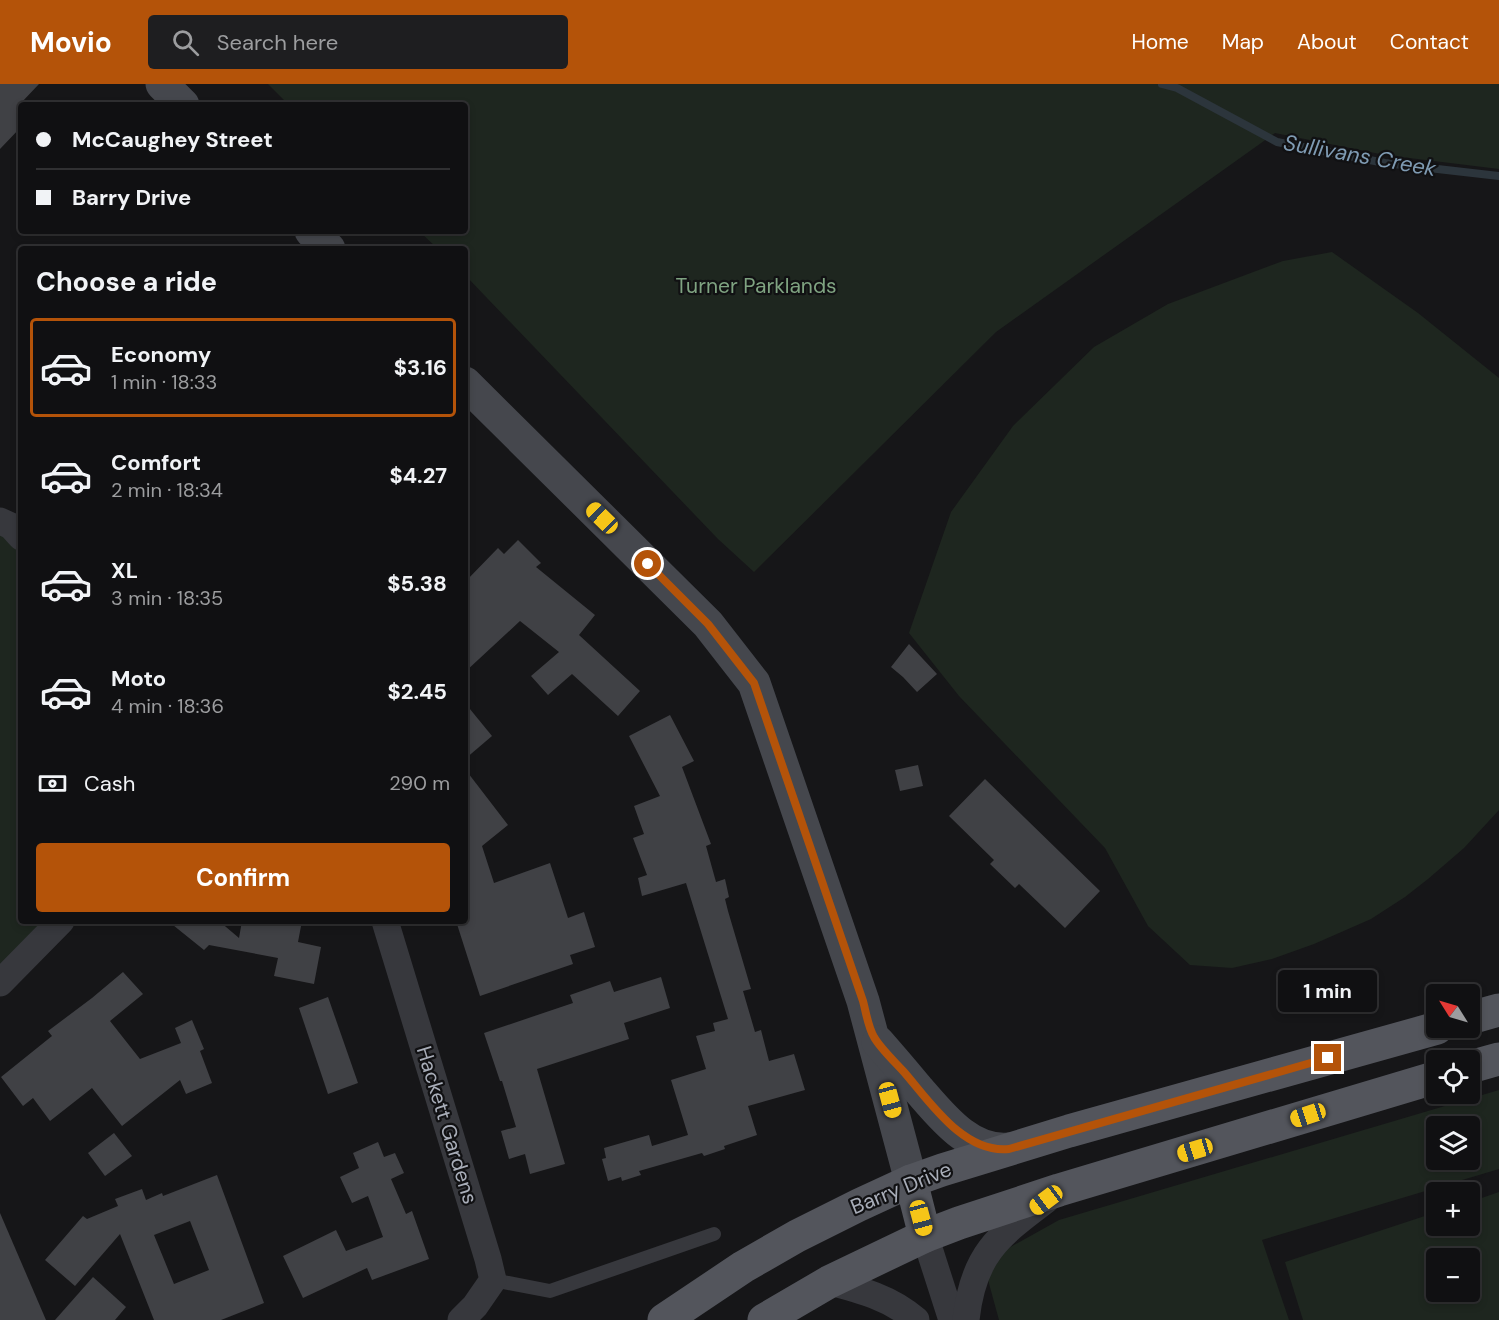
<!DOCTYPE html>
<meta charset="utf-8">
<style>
:root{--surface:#101012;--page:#1e1e20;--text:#f1f3f6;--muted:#9c9d9f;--line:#303032;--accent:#b45309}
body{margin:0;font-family:"DM Sans",sans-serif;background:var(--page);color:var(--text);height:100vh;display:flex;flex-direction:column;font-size:22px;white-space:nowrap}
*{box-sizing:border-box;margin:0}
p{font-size:20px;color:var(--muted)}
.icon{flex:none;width:33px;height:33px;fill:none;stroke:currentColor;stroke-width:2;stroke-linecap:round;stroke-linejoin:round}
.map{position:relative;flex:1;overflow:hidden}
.side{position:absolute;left:18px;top:162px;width:450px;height:678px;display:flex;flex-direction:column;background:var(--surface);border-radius:6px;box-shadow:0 3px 9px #0003,0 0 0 2px var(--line)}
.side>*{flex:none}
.hud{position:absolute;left:18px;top:18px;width:450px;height:132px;border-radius:6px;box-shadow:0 3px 9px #0003,0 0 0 2px var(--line);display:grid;align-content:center;height:132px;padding:0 18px;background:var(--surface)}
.needle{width:39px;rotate:307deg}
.fabs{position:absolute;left:1426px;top:900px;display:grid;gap:12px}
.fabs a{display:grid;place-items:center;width:54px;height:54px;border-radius:6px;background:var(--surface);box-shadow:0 3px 9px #0003,0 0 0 2px var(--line);font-size:30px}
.end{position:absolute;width:27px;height:27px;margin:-14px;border:8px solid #b45309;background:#fff;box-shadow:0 0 0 3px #fff}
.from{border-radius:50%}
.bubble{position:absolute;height:42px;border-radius:6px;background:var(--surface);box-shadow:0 3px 9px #0003,0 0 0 2px var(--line);font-size:20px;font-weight:700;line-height:42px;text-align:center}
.car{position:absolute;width:18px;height:36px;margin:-18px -9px;border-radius:8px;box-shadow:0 0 4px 2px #0007;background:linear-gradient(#f5c518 24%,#345 0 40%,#f5c518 0 76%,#345 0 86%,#f5c518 0)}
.hud b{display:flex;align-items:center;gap:21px;height:57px;font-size:22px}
.hud b+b{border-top:2px solid var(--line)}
.hud i{width:15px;height:15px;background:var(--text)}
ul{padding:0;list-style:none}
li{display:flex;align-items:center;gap:18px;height:99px;margin:0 12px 9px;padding:0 6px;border:3px solid transparent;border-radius:6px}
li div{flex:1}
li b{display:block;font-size:22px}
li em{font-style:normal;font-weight:700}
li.active{border-color:var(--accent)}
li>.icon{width:54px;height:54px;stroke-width:1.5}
h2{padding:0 18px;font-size:27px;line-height:72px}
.pay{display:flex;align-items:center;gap:15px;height:66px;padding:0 18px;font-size:22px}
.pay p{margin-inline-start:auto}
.action{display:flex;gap:12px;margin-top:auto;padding:12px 18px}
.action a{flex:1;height:69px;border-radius:6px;background:var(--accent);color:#fff;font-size:24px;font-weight:700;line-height:69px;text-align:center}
header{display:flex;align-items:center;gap:36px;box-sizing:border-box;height:84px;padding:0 30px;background:var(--accent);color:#fff}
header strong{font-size:28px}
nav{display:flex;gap:33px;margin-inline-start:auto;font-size:21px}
.search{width:420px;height:54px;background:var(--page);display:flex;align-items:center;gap:15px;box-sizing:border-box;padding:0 21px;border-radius:6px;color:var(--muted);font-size:22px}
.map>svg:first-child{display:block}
.green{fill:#1e261f;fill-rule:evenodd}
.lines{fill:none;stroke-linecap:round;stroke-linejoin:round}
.stream{stroke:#2c353c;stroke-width:8}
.building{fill:#404145;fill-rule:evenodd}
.lane{stroke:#37383d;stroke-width:14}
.street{stroke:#37383d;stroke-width:27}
.secondary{stroke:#45474d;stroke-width:33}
.primary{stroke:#53555c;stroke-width:33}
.route{stroke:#b45309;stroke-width:8}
.labels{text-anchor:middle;stroke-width:4.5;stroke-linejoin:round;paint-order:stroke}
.park-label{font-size:21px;fill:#7fa381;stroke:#111113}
.street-label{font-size:21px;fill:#a8adb8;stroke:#111113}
.water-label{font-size:22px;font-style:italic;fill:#7f9bb3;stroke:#111113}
</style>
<header>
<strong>Movio</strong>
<div class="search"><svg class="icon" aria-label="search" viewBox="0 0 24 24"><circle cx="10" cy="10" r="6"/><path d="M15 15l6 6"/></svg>Search here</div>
<nav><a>Home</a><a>Map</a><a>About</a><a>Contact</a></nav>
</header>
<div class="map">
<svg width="1499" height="1236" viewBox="0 0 1499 1236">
<rect width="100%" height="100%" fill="#161618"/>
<!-- green -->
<g class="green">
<path d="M 268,0 L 1499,0 L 1499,85 L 1385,71 L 1275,49 L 996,248 L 754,488 L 718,455 L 465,191 L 465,165 L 438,165 L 419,147 L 465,147 L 465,21 L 289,21 Z"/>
<path d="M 1332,168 L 1418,229 L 1499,294 L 1499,726 L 1464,764 L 1428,795 L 1405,813 L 1371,835 L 1314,860 L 1272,875 L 1232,884 L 1190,881 L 1148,842 L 1105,764 L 959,612 L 909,549 L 951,428 L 1013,342 L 1094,263 L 1168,220 L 1283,177 Z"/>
<path d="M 0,450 L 21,467 L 21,837 L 46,837 L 0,885 Z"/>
<path d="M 1499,1006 L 1499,1085 L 1262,1156 L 1289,1236 L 999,1236 L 985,1185 L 998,1170 L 1059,1136 ZM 1437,1042 L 1470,1042 L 1470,1076 L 1437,1076 Z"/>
<path d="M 1499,1108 L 1499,1236 L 1303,1236 L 1285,1178 L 1437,1128 L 1437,1142 L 1470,1142 L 1470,1118 ZM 1470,1174 L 1470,1208 L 1437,1208 L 1437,1174 Z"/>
</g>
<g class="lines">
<!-- stream -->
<path class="stream" d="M 1162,0 L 1177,4 L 1277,58 L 1385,79 L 1499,92"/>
</g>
<!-- building -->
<g class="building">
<path d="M 0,0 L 39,0 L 21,19 L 21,43 L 0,65 Z"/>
<path d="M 518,456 L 541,479 L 536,483 L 595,531 L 579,551 L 640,607 L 618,632 L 572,590 L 548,611 L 531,592 L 559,568 L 520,537 L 465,588 L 465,498 L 498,464 L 504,470 Z"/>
<path d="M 909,560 L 937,590 L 917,608 L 903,593 L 891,583 Z"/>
<path d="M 465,619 L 492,652 L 465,675 Z"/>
<path d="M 670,631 L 694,677 L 682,683 L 711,760 L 706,762 L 716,798 L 725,795 L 729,813 L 725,815 L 728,827 L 751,905 L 743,907 L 755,948 L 761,946 L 769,977 L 794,970 L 805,1006 L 748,1022 L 757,1051 L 724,1062 L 725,1065 L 704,1072 L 702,1069 L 639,1087 L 641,1091 L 622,1097 L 621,1093 L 608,1097 L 602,1075 L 606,1074 L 604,1064 L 649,1051 L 652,1062 L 688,1051 L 671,996 L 706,985 L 696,952 L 715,947 L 713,939 L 728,935 L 686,799 L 642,812 L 638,794 L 647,791 L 633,754 L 644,750 L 634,722 L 660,712 L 629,652 Z"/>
<path d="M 918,681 L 923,702 L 900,707 L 895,686 Z"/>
<path d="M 465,685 L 508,741 L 482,762 L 494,799 L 550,779 L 568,834 L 584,828 L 595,863 L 570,871 L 573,880 L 480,912 L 456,837 L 465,837 Z"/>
<path d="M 985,695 L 1100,807 L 1065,844 L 1019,800 L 1015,804 L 990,780 L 994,776 L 949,732 Z"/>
<path d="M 168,837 L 219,837 L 239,854 L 242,837 L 302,837 L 298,858 L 321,863 L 314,900 L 274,892 L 278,874 L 209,861 L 204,866 Z"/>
<path d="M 123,888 L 143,910 L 110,937 L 140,975 L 181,959 L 175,944 L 192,936 L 204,965 L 200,967 L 212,999 L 186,1010 L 180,996 L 122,1042 L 92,1004 L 50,1037 L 33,1014 L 23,1022 L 1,993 L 52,952 L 48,947 L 92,914 Z"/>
<path d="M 661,893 L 670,924 L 624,939 L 629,955 L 537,985 L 565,1080 L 530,1090 L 525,1070 L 509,1075 L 501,1047 L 516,1043 L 502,997 L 500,997 L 484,949 L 573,919 L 570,911 L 610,897 L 614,908 Z"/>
<path d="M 328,913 L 358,999 L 328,1010 L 299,924 Z"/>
<path d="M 114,1049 L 132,1072 L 105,1092 L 88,1069 Z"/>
<path d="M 378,1058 L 384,1073 L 395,1069 L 404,1089 L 391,1095 L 406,1130 L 412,1127 L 429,1175 L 372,1196 L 367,1184 L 303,1214 L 283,1172 L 336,1146 L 346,1167 L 383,1153 L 368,1112 L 352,1119 L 340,1093 L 359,1084 L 353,1069 Z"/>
<path d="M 217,1091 L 264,1219 L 221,1236 L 154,1236 L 120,1150 L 75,1202 L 45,1176 L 83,1132 L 87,1135 L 118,1122 L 115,1115 L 142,1105 L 146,1116 L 162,1109 L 163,1112 ZM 190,1137 L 209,1186 L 174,1200 L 154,1151 Z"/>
<path d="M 0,1129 L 46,1236 L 0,1236 Z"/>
<path d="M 93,1193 L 126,1223 L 115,1236 L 55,1236 Z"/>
</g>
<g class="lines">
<!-- lane -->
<path class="lane" d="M 493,1196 L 550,1207 L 714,1150"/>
<!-- street -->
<g class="street">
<path d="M 0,437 L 11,442 L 21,453"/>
<path d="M 385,837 L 488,1175 L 493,1196 L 475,1222 L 461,1236"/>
<path d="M 0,899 L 61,837"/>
<path d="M 925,1152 L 952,1236"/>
<path d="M 829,1198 C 861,1206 891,1214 916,1236"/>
<path d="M 966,1236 C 973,1171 997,1153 1046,1116"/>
</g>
<!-- secondary -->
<g class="secondary">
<path d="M 162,0 L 183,21"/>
<path d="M 311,147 L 329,165"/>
<path d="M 465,299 L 708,540 L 754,599 L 863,917 L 911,1097"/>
<path d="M 878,958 C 892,974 905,989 918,1005 C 941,1031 969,1069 1009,1065"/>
</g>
<!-- primary -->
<g class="primary">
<path d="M 1470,934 L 1499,926"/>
<path d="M 1470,983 L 1499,975"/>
<path d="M 911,1097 L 925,1152"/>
<path d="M 664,1236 L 743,1183 L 797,1152 L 859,1121 L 911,1097 L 942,1086 L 1069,1047 L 1437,944"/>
<path d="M 764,1236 L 829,1198 L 925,1152 L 959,1139 L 1059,1106 L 1437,993"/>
</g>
</g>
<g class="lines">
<!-- route -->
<path class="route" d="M 648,480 L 708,540 L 754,599 L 863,917 C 866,928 868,943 874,953 C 880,964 895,978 904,988 C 930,1018 964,1070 1009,1065 L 1328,974"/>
</g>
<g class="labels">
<!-- park labels -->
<g class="park-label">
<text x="756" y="209">Turner Parklands</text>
</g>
<!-- street labels -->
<g class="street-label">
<text transform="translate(447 1041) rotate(73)" y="7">Hackett Gardens</text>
<text transform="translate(901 1104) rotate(-22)" y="7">Barry Drive</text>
</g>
<!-- water labels -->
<g class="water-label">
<text transform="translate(1360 71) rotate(10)" y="8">Sullivans Creek</text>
</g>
</g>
</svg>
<div class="fabs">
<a><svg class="needle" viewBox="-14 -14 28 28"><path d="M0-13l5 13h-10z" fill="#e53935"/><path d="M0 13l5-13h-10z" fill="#9c9d9f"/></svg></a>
<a><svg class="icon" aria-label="locate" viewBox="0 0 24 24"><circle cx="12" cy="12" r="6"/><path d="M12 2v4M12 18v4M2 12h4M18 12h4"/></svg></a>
<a><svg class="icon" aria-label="layers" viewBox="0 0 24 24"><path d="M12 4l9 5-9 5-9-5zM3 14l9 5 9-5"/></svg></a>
<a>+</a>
<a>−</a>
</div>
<i class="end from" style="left:648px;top:480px"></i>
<i class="end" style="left:1328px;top:974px"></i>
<div class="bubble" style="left:1278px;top:886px;width:99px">1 min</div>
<i class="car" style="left:602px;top:434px;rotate:314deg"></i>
<i class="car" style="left:890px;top:1016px;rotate:165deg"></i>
<i class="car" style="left:1308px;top:1031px;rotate:252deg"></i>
<i class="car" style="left:1195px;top:1066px;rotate:253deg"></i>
<i class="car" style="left:1046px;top:1116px;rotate:233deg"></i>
<i class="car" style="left:921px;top:1134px;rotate:165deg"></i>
<div class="hud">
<b><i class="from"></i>McCaughey Street</b>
<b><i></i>Barry Drive</b>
</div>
<section class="side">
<h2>Choose a ride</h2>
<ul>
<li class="active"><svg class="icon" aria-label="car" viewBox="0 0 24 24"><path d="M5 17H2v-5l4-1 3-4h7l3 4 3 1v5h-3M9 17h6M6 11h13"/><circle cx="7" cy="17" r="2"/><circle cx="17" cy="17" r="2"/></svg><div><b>Economy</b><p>1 min · 18:33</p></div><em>$3.16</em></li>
<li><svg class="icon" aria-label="car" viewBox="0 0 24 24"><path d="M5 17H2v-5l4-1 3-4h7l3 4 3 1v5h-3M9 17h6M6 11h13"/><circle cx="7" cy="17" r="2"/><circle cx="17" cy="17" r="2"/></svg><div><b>Comfort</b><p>2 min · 18:34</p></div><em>$4.27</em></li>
<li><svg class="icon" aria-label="car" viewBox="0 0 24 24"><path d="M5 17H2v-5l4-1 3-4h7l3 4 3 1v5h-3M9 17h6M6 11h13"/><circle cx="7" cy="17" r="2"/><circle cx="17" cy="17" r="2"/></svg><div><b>XL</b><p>3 min · 18:35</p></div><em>$5.38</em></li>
<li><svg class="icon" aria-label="car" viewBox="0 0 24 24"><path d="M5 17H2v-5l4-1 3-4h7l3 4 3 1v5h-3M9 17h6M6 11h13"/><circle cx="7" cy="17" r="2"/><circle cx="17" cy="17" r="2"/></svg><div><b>Moto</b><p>4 min · 18:36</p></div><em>$2.45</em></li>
</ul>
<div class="pay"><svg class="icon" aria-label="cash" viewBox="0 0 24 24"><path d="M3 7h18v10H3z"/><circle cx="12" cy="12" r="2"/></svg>Cash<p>290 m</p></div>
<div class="action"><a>Confirm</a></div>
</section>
</div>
